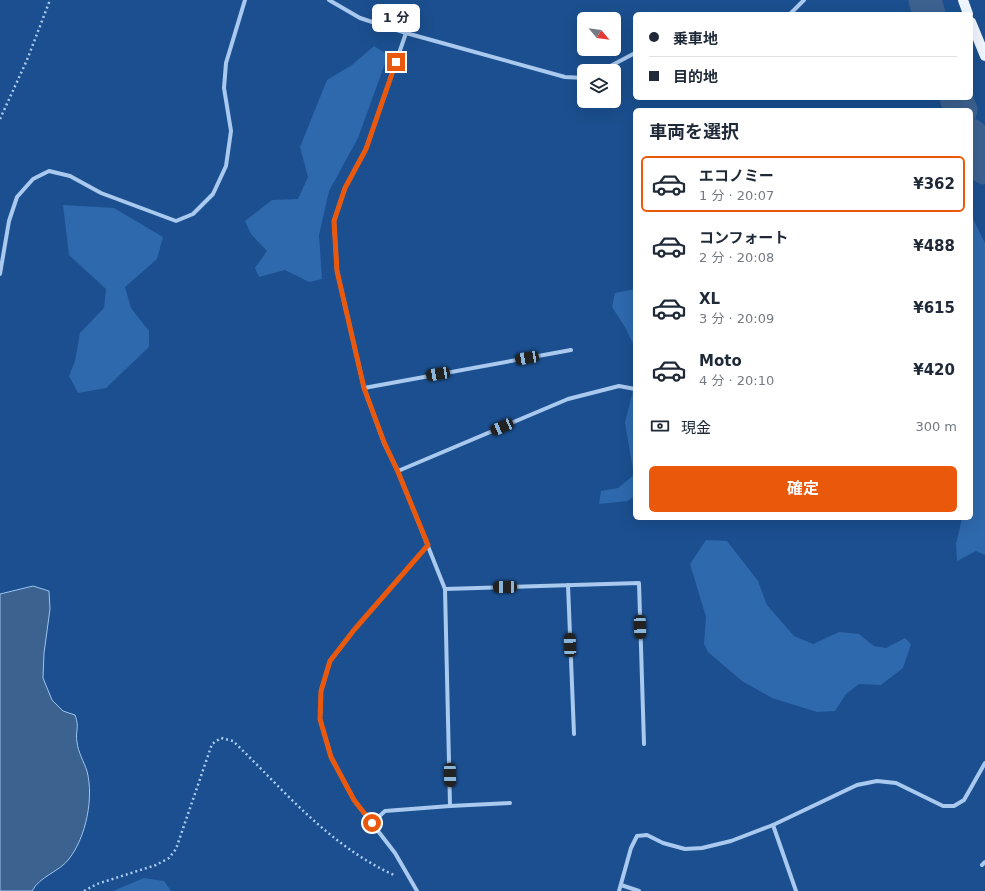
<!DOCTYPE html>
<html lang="ja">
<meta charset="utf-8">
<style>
:root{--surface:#fff;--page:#f2f2f3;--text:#1f2937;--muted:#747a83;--line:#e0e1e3;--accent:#ea580c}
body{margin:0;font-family:"DejaVu Sans","Noto Sans JP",sans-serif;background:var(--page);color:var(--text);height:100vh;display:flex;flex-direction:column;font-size:15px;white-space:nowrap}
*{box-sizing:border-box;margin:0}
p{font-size:13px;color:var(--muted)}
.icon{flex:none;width:22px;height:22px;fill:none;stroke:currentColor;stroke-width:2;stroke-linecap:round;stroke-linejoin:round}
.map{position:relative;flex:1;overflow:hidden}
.panel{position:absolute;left:633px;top:108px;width:340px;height:412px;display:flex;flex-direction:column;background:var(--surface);border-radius:6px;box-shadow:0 4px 16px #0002}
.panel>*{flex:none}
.top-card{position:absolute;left:633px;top:12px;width:340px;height:88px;border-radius:6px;box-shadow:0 4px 16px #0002;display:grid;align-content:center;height:88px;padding:0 16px;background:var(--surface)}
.needle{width:26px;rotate:119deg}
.tools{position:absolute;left:577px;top:12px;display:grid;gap:8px}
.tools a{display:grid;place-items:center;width:44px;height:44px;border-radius:6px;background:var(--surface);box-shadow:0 4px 16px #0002;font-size:20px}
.end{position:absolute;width:18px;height:18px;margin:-9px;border:5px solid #ea580c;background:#fff;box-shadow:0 0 0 2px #fff}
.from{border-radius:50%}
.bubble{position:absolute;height:28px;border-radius:6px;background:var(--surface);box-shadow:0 4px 16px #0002;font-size:13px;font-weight:700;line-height:28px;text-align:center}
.car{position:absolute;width:12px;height:24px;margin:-12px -6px;border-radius:5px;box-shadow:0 0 3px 1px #0007;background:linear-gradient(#222 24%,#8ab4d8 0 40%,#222 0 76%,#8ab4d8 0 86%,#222 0)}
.top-card b{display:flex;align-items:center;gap:14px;height:38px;font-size:15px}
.top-card b+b{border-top:1px solid var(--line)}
.top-card i{width:10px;height:10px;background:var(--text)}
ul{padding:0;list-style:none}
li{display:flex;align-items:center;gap:12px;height:56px;margin:0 8px 6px;padding:0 8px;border:2px solid transparent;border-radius:6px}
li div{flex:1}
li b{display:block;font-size:15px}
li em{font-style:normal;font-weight:700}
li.on{border-color:var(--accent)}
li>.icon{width:36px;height:36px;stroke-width:1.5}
h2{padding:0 16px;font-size:18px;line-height:48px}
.pay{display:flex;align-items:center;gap:10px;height:44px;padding:0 16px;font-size:15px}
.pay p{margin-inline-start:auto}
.cta{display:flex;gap:8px;margin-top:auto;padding:8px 16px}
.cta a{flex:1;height:46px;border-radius:6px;background:var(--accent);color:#fff;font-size:16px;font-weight:700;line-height:46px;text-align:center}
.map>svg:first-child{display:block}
.green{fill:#2e69ad}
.water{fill:#3c6290;stroke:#9cc4f0}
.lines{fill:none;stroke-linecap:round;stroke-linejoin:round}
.river{stroke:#3c6290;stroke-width:33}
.path{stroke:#a9c9ee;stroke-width:2.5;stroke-dasharray:2 3;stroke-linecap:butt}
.street{stroke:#a9c9ee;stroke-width:4}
.primary{stroke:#f0f6ff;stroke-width:10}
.route{stroke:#ea580c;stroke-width:5}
</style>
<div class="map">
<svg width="985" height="891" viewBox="0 0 985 891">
<rect width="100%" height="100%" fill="#1b4f8f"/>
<!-- green -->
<g class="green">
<path d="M 374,46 L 388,55 L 358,138 L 329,191 L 319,235 L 322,279 L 309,282 L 285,270 L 259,277 L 255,268 L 267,251 L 251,234 L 245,221 L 272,200 L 298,199 L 308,177 L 300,147 L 327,80 L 352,65 Z"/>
<path d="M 63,205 L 114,208 L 163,237 L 157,259 L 125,287 L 131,308 L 149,331 L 149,347 L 106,388 L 78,393 L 69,376 L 75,361 L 80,333 L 104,308 L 106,289 L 69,255 Z"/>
<path d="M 971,215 L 985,243 L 985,555 L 976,551 L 957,561 L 956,544 L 962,518 L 971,518 Z"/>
<path d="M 635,289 L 635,348 L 625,327 L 612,307 L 615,293 Z"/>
<path d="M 635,382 L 635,496 L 627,501 L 599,504 L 601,491 L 618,488 L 634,475 L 625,423 Z"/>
<path d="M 706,540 L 727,541 L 758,581 L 767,605 L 794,636 L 813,644 L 839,632 L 859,634 L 874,646 L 886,648 L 905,638 L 911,644 L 903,668 L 881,685 L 859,684 L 846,694 L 835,711 L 817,712 L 772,698 L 742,681 L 708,652 L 704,644 L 706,617 L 690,564 Z"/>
<path d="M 144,878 L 164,881 L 171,891 L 113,891 Z"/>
</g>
<!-- water -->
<path class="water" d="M 33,586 L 49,591 L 50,609 L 44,653 L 43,678 L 52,700 L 63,711 L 75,715 C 80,728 75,731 77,742 C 78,752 84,762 87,771 C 94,798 86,837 69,859 C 59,872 40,876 32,891 L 0,891 L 0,594 Z"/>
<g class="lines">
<!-- river -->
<g class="river">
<path d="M 925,0 L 929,14"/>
<path d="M 956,98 L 961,110"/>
<path d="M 971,135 L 985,168"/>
</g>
<!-- path -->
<g class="path">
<path d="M 0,119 L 27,60 L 50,0"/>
<path d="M 84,891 L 97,884 L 156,865 L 169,858 L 176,849 L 212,744 L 221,738 L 233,741 C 284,790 328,845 394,875"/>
</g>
<!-- street -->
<g class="street">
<path d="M 329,0 L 360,18 L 406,33 L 565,77 L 584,78"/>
<path d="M 790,14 L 804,0"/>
<path d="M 406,33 L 366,149 L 345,188 L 334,221 L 337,271 L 364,388 L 384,443 L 398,471 L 445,589 L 450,806"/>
<path d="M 601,71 L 635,53"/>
<path d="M 0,274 L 9,221 L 17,197 L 33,179 L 49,171 L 70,176 L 101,193 L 176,221 L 193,214 L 213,194 L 226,166 L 231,131 L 224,88 L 226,63 L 245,0"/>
<path d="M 364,388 L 571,350"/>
<path d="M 398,471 L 568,399 L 619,386 L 635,389"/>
<path d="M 568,585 L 574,734"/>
<path d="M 445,589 L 639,583 L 644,744"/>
<path d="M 372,823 L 385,811 L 450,806 L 510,803"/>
<path d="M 773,825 L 796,891"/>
<path d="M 982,865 L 985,862"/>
<path d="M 621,885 L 639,891"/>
<path d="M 417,891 L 395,853 L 354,800 L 331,757 L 320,719 L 321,691 L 330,661 L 354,630 L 428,545"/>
<path d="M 619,891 L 631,848 L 637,836 L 647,835 L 663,843 L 685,849 L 702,848 L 731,841 L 773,825 L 857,785 L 877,781 L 896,783 L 943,806 L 954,806 L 964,800 L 985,763"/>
</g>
<!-- primary -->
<g class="primary">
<path d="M 963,0 L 968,14"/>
<path d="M 971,22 L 985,56"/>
</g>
</g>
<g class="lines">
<!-- route -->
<path class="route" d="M 372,823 L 354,800 L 331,757 L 320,719 L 321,691 L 330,661 L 354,630 L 428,545 L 398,472 L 384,442 L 364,388 L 337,271 L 334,221 L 345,188 L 366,149 L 396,62"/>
</g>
</svg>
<div class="tools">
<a><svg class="needle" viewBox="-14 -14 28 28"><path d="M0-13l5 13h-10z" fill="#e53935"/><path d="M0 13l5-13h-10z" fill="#747a83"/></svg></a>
<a><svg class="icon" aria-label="layers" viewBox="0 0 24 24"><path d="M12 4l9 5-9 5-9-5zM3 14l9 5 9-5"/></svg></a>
</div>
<i class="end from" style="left:372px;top:823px"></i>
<i class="end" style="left:396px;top:62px"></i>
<div class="bubble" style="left:372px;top:4px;width:48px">1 分</div>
<i class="car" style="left:527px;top:358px;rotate:260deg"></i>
<i class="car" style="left:438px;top:374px;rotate:260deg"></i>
<i class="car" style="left:502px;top:427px;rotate:247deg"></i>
<i class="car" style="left:505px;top:587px;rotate:269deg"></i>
<i class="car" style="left:640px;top:627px;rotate:178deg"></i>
<i class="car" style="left:570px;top:645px;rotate:358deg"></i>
<i class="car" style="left:450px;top:775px;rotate:179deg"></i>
<div class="top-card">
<b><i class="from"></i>乗車地</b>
<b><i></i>目的地</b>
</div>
<section class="panel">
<h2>車両を選択</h2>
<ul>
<li class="on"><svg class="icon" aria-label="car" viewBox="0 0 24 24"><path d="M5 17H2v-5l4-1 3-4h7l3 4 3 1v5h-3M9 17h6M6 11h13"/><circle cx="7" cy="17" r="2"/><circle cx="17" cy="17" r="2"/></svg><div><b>エコノミー</b><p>1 分 · 20:07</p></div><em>¥362</em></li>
<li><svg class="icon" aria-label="car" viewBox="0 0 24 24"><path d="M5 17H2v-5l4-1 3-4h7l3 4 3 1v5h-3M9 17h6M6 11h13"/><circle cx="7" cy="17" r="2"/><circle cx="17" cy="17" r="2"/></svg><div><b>コンフォート</b><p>2 分 · 20:08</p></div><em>¥488</em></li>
<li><svg class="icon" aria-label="car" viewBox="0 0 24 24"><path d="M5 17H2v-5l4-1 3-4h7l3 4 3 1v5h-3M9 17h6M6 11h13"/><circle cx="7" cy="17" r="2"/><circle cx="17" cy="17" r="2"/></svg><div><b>XL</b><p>3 分 · 20:09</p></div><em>¥615</em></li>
<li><svg class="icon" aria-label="car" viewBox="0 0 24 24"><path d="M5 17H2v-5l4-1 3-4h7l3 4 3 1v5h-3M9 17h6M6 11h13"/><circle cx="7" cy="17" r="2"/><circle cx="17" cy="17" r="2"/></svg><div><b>Moto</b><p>4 分 · 20:10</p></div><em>¥420</em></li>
</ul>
<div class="pay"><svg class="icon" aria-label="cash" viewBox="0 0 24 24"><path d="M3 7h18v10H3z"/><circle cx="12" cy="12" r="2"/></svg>現金<p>300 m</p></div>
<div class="cta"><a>確定</a></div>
</section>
</div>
